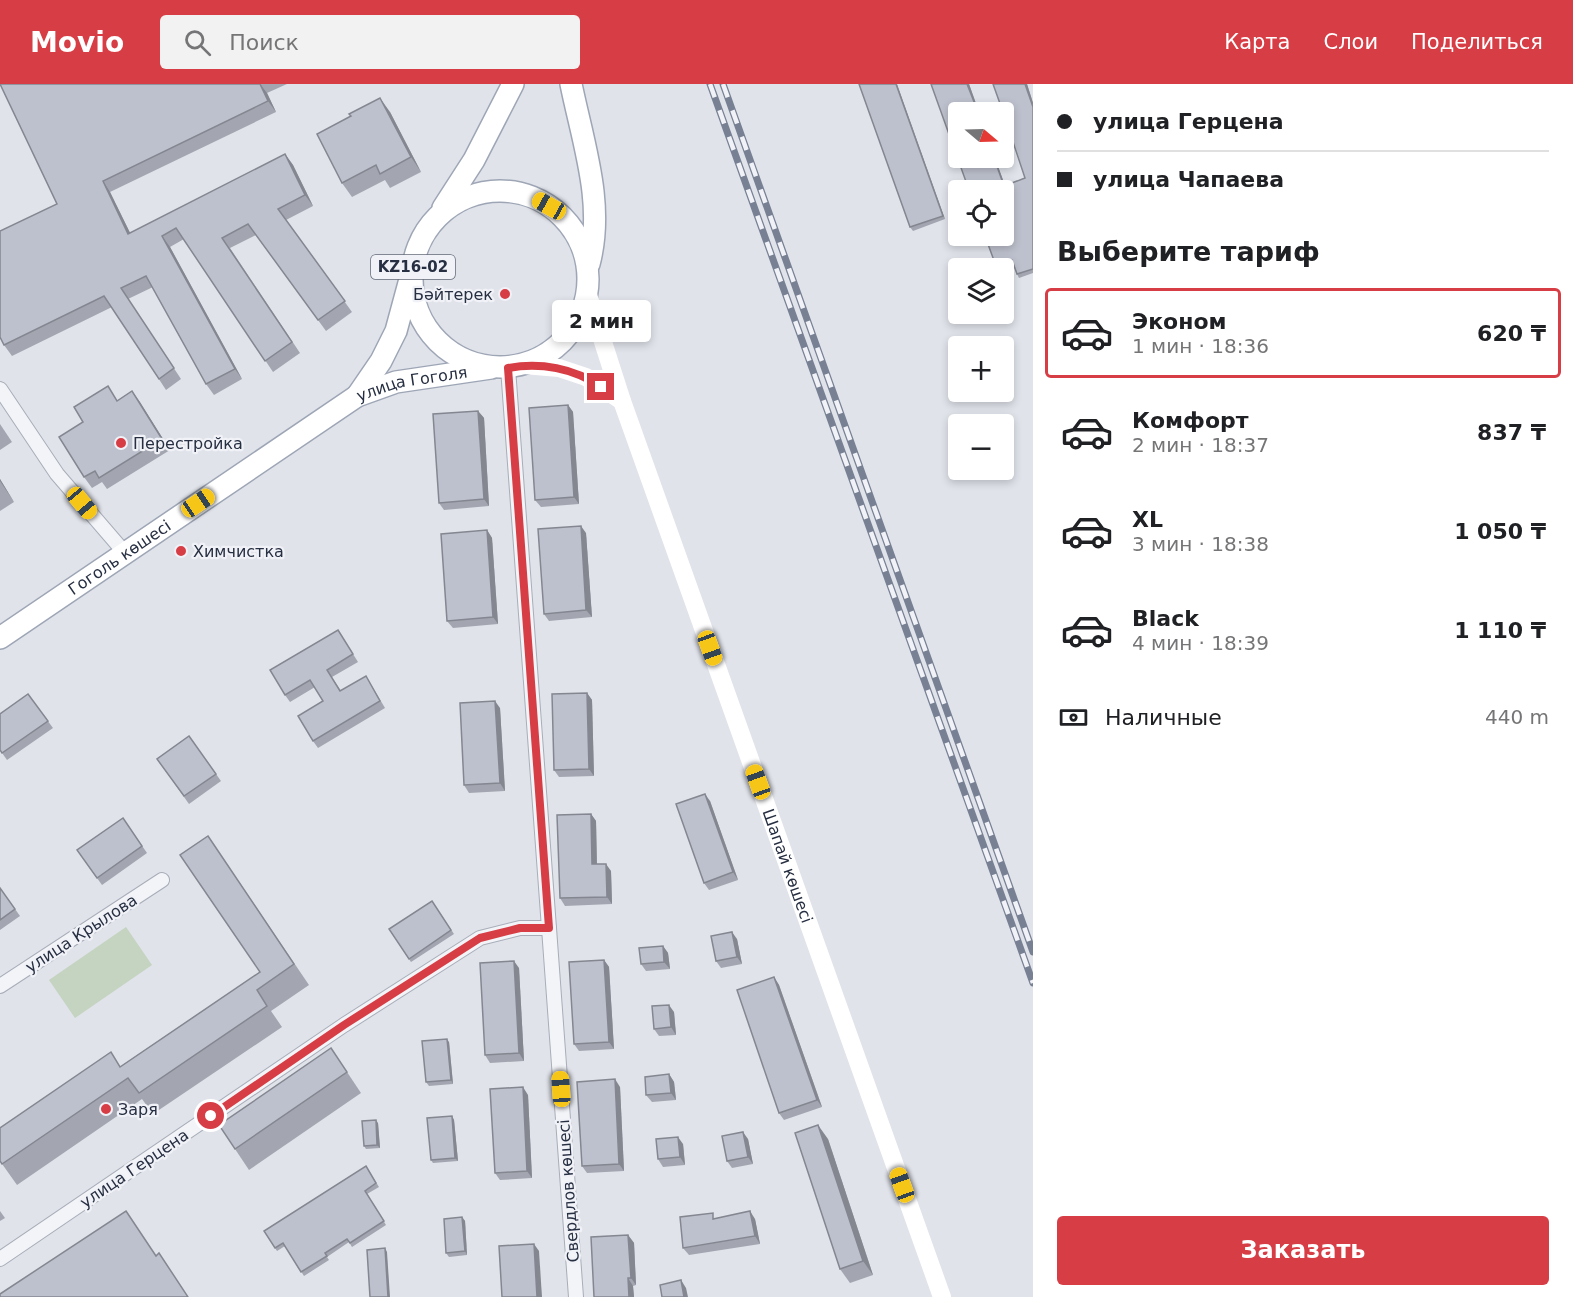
<!DOCTYPE html>
<html lang="ru">
<meta charset="utf-8">
<style>
:root{--surface:#fff;--page:#f2f2f2;--text:#202124;--muted:#757577;--line:#e0e0e0;--accent:#d73d45}
body{margin:0;font-family:"DejaVu Sans",sans-serif;background:var(--page);color:var(--text);height:100vh;display:flex;flex-direction:column;font-size:22px;white-space:nowrap}
*{box-sizing:border-box;margin:0}
p{font-size:20px;color:var(--muted)}
.icon{flex:none;width:33px;height:33px;fill:none;stroke:currentColor;stroke-width:2;stroke-linecap:round;stroke-linejoin:round}
.map{position:relative;flex:1;overflow:hidden}
.details{display:flex;flex-direction:column;background:var(--surface);width:540px}
.details>*{flex:none}
.guide{display:grid;align-content:center;height:132px;padding:0 24px;background:var(--surface)}
.needle{width:39px;rotate:109deg}
.fabs{position:absolute;left:948px;top:18px;display:grid;gap:12px}
.fabs a{display:grid;place-items:center;width:66px;height:66px;border-radius:6px;background:var(--surface);box-shadow:0 3px 9px #0003;font-size:30px}
.end{position:absolute;width:27px;height:27px;margin:-14px;border:8px solid #d73d45;background:#fff;box-shadow:0 0 0 3px #fff}
.from{border-radius:50%}
.bubble{position:absolute;height:42px;border-radius:6px;background:var(--surface);box-shadow:0 3px 9px #0003;font-size:20px;font-weight:700;line-height:42px;text-align:center}
.car{position:absolute;width:18px;height:36px;margin:-18px -9px;border-radius:8px;box-shadow:0 0 4px 2px #0007;background:linear-gradient(#f5c518 24%,#345 0 40%,#f5c518 0 76%,#345 0 86%,#f5c518 0)}
.guide b{display:flex;align-items:center;gap:21px;height:57px;font-size:22px}
.guide b+b{border-top:2px solid var(--line)}
.guide i{width:15px;height:15px;background:var(--text)}
ul{padding:0;list-style:none}
li{display:flex;align-items:center;gap:18px;height:90px;margin:0 12px 9px;padding:0 12px;border:3px solid transparent;border-radius:6px}
li div{flex:1}
li b{display:block;font-size:22px}
li em{font-style:normal;font-weight:700}
li.current{border-color:var(--accent)}
li>.icon{width:54px;height:54px;stroke-width:1.5}
h2{padding:0 24px;font-size:27px;line-height:72px}
.pay{display:flex;align-items:center;gap:15px;height:66px;padding:0 24px;font-size:22px}
.pay p{margin-inline-start:auto}
.cta{display:flex;gap:12px;margin-top:auto;padding:12px 24px}
.cta a{flex:1;height:69px;border-radius:6px;background:var(--accent);color:#fff;font-size:24px;font-weight:700;line-height:69px;text-align:center}
header{display:flex;align-items:center;gap:36px;box-sizing:border-box;height:84px;padding:0 30px;background:var(--accent);color:#fff}
header strong{font-size:28px}
nav{display:flex;gap:33px;margin-inline-start:auto;font-size:21px}
.search{width:420px;height:54px;background:var(--page);display:flex;align-items:center;gap:15px;box-sizing:border-box;padding:0 21px;border-radius:6px;color:var(--muted);font-size:22px}
main{display:flex;flex:1;min-height:0}
.map>svg:first-child{display:block}
.garden{fill:#c4d4c0}
.lines{fill:none;stroke-linecap:round;stroke-linejoin:round}
.street-casing{stroke:#a8adb8;stroke-width:16}
.primary-casing{stroke:#9ea6b6;stroke-width:24}
.street{stroke:#f3f4f8;stroke-width:14}
.secondary{stroke:#fff;stroke-width:18}
.primary{stroke:#fff;stroke-width:21}
.rail-casing{stroke:#788094;stroke-width:7}
.rail{stroke:#f0f2f7;stroke-width:4.5;stroke-dasharray:14;stroke-linecap:butt}
.wall{fill:#a3a6b0}
.shaded-wall{fill:#848790}
.building{fill:#bdc1cd;stroke:#848790;stroke-width:1.5}
.route{stroke:#d73d45;stroke-width:8}
.poi-dot{fill:#d73d45;stroke:#f0f2f7;stroke-width:2}
.labels{text-anchor:middle;stroke-width:4.5;stroke-linejoin:round;paint-order:stroke}
.shield{fill:#f0f2f7;stroke:#636a78;stroke-width:1.5}
.shield-label{font-size:15px;font-weight:bold;fill:#272f42}
.poi-label{font-size:16px;fill:#272f42;stroke:#f0f2f7;text-anchor:start}
.street-label{font-size:16px;fill:#272f42;stroke:#f0f2f7}
</style>
<header>
<strong>Movio</strong>
<div class="search"><svg class="icon" aria-label="search" viewBox="0 0 24 24"><circle cx="10" cy="10" r="6"/><path d="M15 15l6 6"/></svg>Поиск</div>
<nav><a>Карта</a><a>Слои</a><a>Поделиться</a></nav>
</header>
<main>
<div class="map">
<svg width="1033" height="1213" viewBox="0 0 1033 1213">
<rect width="100%" height="100%" fill="#e0e3ea"/>
<!-- garden -->
<path class="garden" d="M 126,843 L 152,881 L 75,934 L 49,896 Z"/>
<g class="lines">
<!-- street casing -->
<g class="street-casing">
<g id="street">
<path d="M 508,284 L 576,1213"/>
<path d="M 0,305 L 57,390 L 125,469"/>
<path d="M 0,902 L 162,796"/>
<path d="M 0,1175 L 344,941 L 480,854 L 520,844 L 549,844"/>
</g>
</g>
<!-- primary casing -->
<g class="primary-casing">
<g id="primary">
<path d="M 571,0 C 583,59 605,120 589,180"/>
<circle cx="500" cy="195" r="88"/>
<path d="M 443,124 L 474,76 L 513,0"/>
<path d="M 357,312 L 381,277 L 396,247 L 409,199"/>
<path id="s2" d="M 0,554 L 357,312 L 396,298 L 491,284"/>
</g>
</g>
<!-- street -->
<use href="#street" class="street"/>
<!-- secondary -->
<g class="secondary">
<path id="s1" d="M 587,208 L 622,317 L 942,1213"/>
<path d="M 524,281 L 559,284 L 586,293 L 622,317"/>
</g>
<!-- primary -->
<use href="#primary" class="primary"/>
<!-- rail casing -->
<g class="rail-casing">
<g id="rail">
<path d="M 710,0 L 1033,899"/>
<path d="M 723,0 L 1033,868"/>
</g>
</g>
<!-- rail -->
<use href="#rail" class="rail"/>
</g>
<!-- wall -->
<g class="wall">
<path d="M 0,0 L 287,0 L 267,9 L 276,28 L 110,108 L 130,149 L 285,70 L 293,81 L 313,122 L 286,136 L 352,228 L 326,247 L 256,151 L 230,164 L 300,269 L 273,288 L 184,155 L 170,163 L 242,295 L 214,311 L 206,300 L 153,203 L 128,215 L 181,295 L 166,306 L 112,223 L 12,272 L 4,261 L 57,120 Z"/>
<path d="M 859,0 L 945,135 L 913,147 L 910,143 Z"/>
<path d="M 931,0 L 969,0 L 979,28 L 958,28 L 958,74 L 995,74 L 1005,101 L 1025,94 L 1004,31 L 1004,28 L 1003,28 L 993,0 L 1027,0 L 1033,19 L 1033,189 L 1019,194 L 1017,190 L 1013,180 L 1002,184 L 997,184 L 996,182 L 985,152 L 1004,152 L 1004,106 L 969,106 Z"/>
<path d="M 390,28 L 421,88 L 390,104 L 385,96 L 352,113 L 342,99 Z"/>
<path d="M 132,307 L 170,366 L 107,405 L 102,398 L 92,404 L 84,393 L 118,316 Z"/>
<path d="M 568,321 L 573,328 L 579,420 L 541,423 L 535,416 Z"/>
<path d="M 478,327 L 484,334 L 489,422 L 444,426 L 439,419 Z"/>
<path d="M 0,340 L 12,358 L 0,366 Z"/>
<path d="M 0,395 L 14,418 L 0,427 Z"/>
<path d="M 487,446 L 492,454 L 498,540 L 453,544 L 447,537 Z"/>
<path d="M 586,449 L 592,533 L 549,537 L 544,530 Z"/>
<path d="M 338,546 L 358,578 L 332,593 L 341,607 L 366,592 L 385,624 L 318,664 L 313,657 L 323,617 L 315,603 L 290,618 L 285,611 Z"/>
<path d="M 587,609 L 592,616 L 594,692 L 559,693 L 554,686 Z"/>
<path d="M 28,610 L 53,644 L 7,676 L 0,666 Z"/>
<path d="M 500,624 L 505,707 L 469,709 L 464,701 Z"/>
<path d="M 189,652 L 221,697 L 189,720 L 157,675 Z"/>
<path d="M 710,717 L 738,796 L 709,806 L 704,799 Z"/>
<path d="M 591,730 L 596,737 L 597,780 L 611,787 L 612,820 L 565,822 L 560,814 Z"/>
<path d="M 123,734 L 147,769 L 102,801 L 77,766 Z"/>
<path d="M 208,752 L 309,901 L 271,927 L 282,943 L 153,1030 L 142,1015 L 17,1101 L 0,1077 L 121,982 L 260,888 Z"/>
<path d="M 0,804 L 20,832 L 0,846 Z"/>
<path d="M 432,817 L 454,850 L 411,878 L 389,845 Z"/>
<path d="M 737,855 L 742,880 L 721,884 L 716,877 Z"/>
<path d="M 663,862 L 668,869 L 670,885 L 646,887 L 641,880 Z"/>
<path d="M 604,876 L 609,883 L 614,965 L 579,967 L 574,960 Z"/>
<path d="M 519,884 L 524,977 L 490,979 L 485,971 Z"/>
<path d="M 774,893 L 779,901 L 822,1023 L 784,1036 L 779,1029 Z"/>
<path d="M 674,928 L 676,951 L 659,952 L 654,945 Z"/>
<path d="M 449,958 L 453,1000 L 429,1002 L 426,998 Z"/>
<path d="M 331,964 L 361,1009 L 249,1086 L 235,1065 Z"/>
<path d="M 669,990 L 674,998 L 676,1016 L 652,1018 L 646,1011 Z"/>
<path d="M 620,1003 L 624,1087 L 587,1089 L 582,1082 Z"/>
<path d="M 528,1011 L 532,1094 L 500,1096 L 495,1089 Z"/>
<path d="M 452,1032 L 454,1036 L 458,1077 L 433,1079 L 431,1076 Z"/>
<path d="M 378,1039 L 380,1064 L 366,1065 L 364,1062 Z"/>
<path d="M 748,1055 L 753,1080 L 732,1084 L 727,1077 Z"/>
<path d="M 828,1055 L 873,1191 L 850,1199 L 840,1185 Z"/>
<path d="M 683,1060 L 685,1081 L 663,1083 L 658,1075 Z"/>
<path d="M 366,1082 L 379,1103 L 367,1110 L 386,1141 L 352,1163 L 349,1158 L 327,1173 L 329,1176 L 304,1192 L 285,1162 L 277,1167 L 264,1147 Z"/>
<path d="M 0,1127 L 5,1134 L 0,1137 Z"/>
<path d="M 462,1133 L 465,1137 L 467,1171 L 449,1173 L 446,1169 Z"/>
<path d="M 717,1134 L 755,1135 L 760,1160 L 689,1171 L 683,1164 Z"/>
<path d="M 628,1151 L 634,1159 L 636,1201 L 633,1202 L 634,1213 L 594,1213 Z"/>
</g>
<!-- shaded-wall -->
<g class="shaded-wall">
<path d="M 260,0 L 267,9 L 276,28 L 268,17 Z"/>
<path d="M 896,0 L 897,0 L 945,135 L 943,132 Z"/>
<path d="M 967,0 L 969,0 L 979,28 L 978,28 Z"/>
<path d="M 1025,0 L 1027,0 L 1033,19 L 1033,23 Z"/>
<path d="M 380,14 L 390,28 L 421,88 L 411,73 Z"/>
<path d="M 285,70 L 293,81 L 313,122 L 305,111 Z"/>
<path d="M 994,74 L 995,74 L 1006,105 L 1004,102 Z"/>
<path d="M 103,97 L 110,108 L 136,161 L 128,150 Z"/>
<path d="M 162,152 L 170,163 L 242,295 L 235,285 Z"/>
<path d="M 132,307 L 140,318 L 170,366 L 162,355 Z"/>
<path d="M 568,321 L 573,328 L 579,420 L 574,413 Z"/>
<path d="M 478,327 L 484,334 L 489,422 L 484,415 Z"/>
<path d="M 0,395 L 14,418 L 0,397 Z"/>
<path d="M 581,442 L 586,449 L 592,533 L 586,526 Z"/>
<path d="M 487,446 L 492,454 L 498,540 L 493,533 Z"/>
<path d="M 587,609 L 592,616 L 594,692 L 589,685 Z"/>
<path d="M 495,617 L 500,624 L 505,707 L 500,699 Z"/>
<path d="M 705,710 L 710,717 L 738,796 L 733,788 Z"/>
<path d="M 591,730 L 596,737 L 597,787 L 592,780 Z"/>
<path d="M 606,780 L 611,787 L 612,820 L 607,813 Z"/>
<path d="M 732,848 L 737,855 L 742,880 L 737,873 Z"/>
<path d="M 663,862 L 668,869 L 670,885 L 664,878 Z"/>
<path d="M 604,876 L 609,883 L 614,965 L 609,958 Z"/>
<path d="M 514,877 L 519,884 L 524,977 L 519,969 Z"/>
<path d="M 774,893 L 779,901 L 822,1023 L 817,1016 Z"/>
<path d="M 669,921 L 674,928 L 676,951 L 671,943 Z"/>
<path d="M 447,955 L 449,958 L 453,1000 L 451,996 Z"/>
<path d="M 669,990 L 674,998 L 676,1016 L 671,1009 Z"/>
<path d="M 615,995 L 620,1003 L 624,1087 L 619,1080 Z"/>
<path d="M 523,1003 L 528,1011 L 532,1094 L 527,1087 Z"/>
<path d="M 452,1032 L 454,1036 L 458,1077 L 455,1074 Z"/>
<path d="M 376,1036 L 378,1039 L 380,1064 L 377,1061 Z"/>
<path d="M 818,1041 L 828,1055 L 873,1191 L 863,1177 Z"/>
<path d="M 743,1048 L 748,1055 L 753,1080 L 748,1073 Z"/>
<path d="M 678,1053 L 683,1060 L 685,1081 L 680,1073 Z"/>
<path d="M 750,1127 L 755,1135 L 760,1160 L 755,1152 Z"/>
<path d="M 462,1133 L 465,1137 L 467,1171 L 465,1167 Z"/>
<path d="M 628,1151 L 634,1159 L 636,1201 L 631,1194 Z"/>
<path d="M 534,1160 L 539,1167 L 542,1213 L 537,1213 Z"/>
<path d="M 385,1164 L 387,1168 L 390,1213 L 388,1213 Z"/>
<path d="M 628,1194 L 633,1202 L 634,1213 L 629,1213 Z"/>
<path d="M 681,1196 L 686,1204 L 688,1213 L 684,1213 Z"/>
</g>
<!-- building -->
<g class="building">
<path d="M 0,0 L 260,0 L 268,17 L 103,97 L 128,150 L 285,70 L 305,111 L 278,125 L 345,217 L 318,236 L 248,140 L 222,154 L 292,258 L 265,277 L 176,144 L 162,152 L 235,285 L 206,300 L 146,192 L 121,204 L 174,284 L 159,295 L 104,212 L 4,261 L 0,253 L 0,147 L 57,120 Z"/>
<path d="M 859,0 L 896,0 L 943,132 L 910,143 Z"/>
<path d="M 931,0 L 967,0 L 978,28 L 958,28 L 958,74 L 994,74 L 1004,102 L 1025,94 L 1004,31 L 1004,28 L 1003,28 L 993,0 L 1025,0 L 1033,23 L 1033,185 L 1017,190 L 1012,176 L 996,182 L 985,152 L 1004,152 L 1004,106 L 969,106 Z"/>
<path d="M 380,14 L 411,73 L 380,90 L 376,81 L 342,99 L 317,50 L 351,32 L 349,30 Z"/>
<path d="M 108,302 L 117,317 L 132,307 L 162,355 L 99,394 L 95,387 L 84,393 L 59,353 L 83,338 L 74,323 Z"/>
<path d="M 568,321 L 574,413 L 535,416 L 529,324 Z"/>
<path d="M 478,327 L 484,415 L 439,419 L 433,330 Z"/>
<path d="M 581,442 L 586,526 L 544,530 L 538,445 Z"/>
<path d="M 487,446 L 493,533 L 447,537 L 441,450 Z"/>
<path d="M 338,546 L 353,570 L 327,586 L 340,607 L 366,592 L 380,617 L 313,657 L 298,632 L 323,617 L 310,596 L 285,611 L 270,586 Z"/>
<path d="M 587,609 L 589,685 L 554,686 L 552,610 Z"/>
<path d="M 28,610 L 48,637 L 2,669 L 0,666 L 0,630 Z"/>
<path d="M 495,617 L 500,699 L 464,701 L 460,619 Z"/>
<path d="M 189,652 L 216,690 L 184,712 L 157,675 Z"/>
<path d="M 705,710 L 733,788 L 704,799 L 676,720 Z"/>
<path d="M 591,730 L 592,780 L 606,780 L 607,813 L 560,814 L 557,731 Z"/>
<path d="M 123,734 L 142,762 L 97,794 L 77,766 Z"/>
<path d="M 208,752 L 294,880 L 257,906 L 267,922 L 139,1009 L 128,994 L 2,1080 L 0,1077 L 0,1044 L 111,968 L 120,983 L 260,888 L 180,771 Z"/>
<path d="M 0,804 L 15,825 L 0,836 Z"/>
<path d="M 432,817 L 451,846 L 409,875 L 389,845 Z"/>
<path d="M 732,848 L 737,873 L 716,877 L 711,852 Z"/>
<path d="M 663,862 L 664,878 L 641,880 L 639,864 Z"/>
<path d="M 604,876 L 609,958 L 574,960 L 569,878 Z"/>
<path d="M 514,877 L 519,969 L 485,971 L 480,879 Z"/>
<path d="M 774,893 L 817,1016 L 779,1029 L 737,906 Z"/>
<path d="M 669,921 L 671,943 L 654,945 L 652,922 Z"/>
<path d="M 447,955 L 451,996 L 426,998 L 422,957 Z"/>
<path d="M 331,964 L 347,988 L 235,1065 L 219,1041 Z"/>
<path d="M 669,990 L 671,1009 L 646,1011 L 645,993 Z"/>
<path d="M 615,995 L 619,1080 L 582,1082 L 577,998 Z"/>
<path d="M 523,1003 L 527,1087 L 495,1089 L 490,1005 Z"/>
<path d="M 452,1032 L 455,1074 L 431,1076 L 427,1034 Z"/>
<path d="M 376,1036 L 377,1061 L 364,1062 L 362,1037 Z"/>
<path d="M 818,1041 L 863,1177 L 840,1185 L 795,1049 Z"/>
<path d="M 743,1048 L 748,1073 L 727,1077 L 722,1052 Z"/>
<path d="M 678,1053 L 680,1073 L 658,1075 L 656,1055 Z"/>
<path d="M 366,1082 L 376,1099 L 365,1107 L 384,1137 L 350,1159 L 347,1155 L 325,1169 L 327,1172 L 301,1188 L 283,1159 L 275,1164 L 264,1147 Z"/>
<path d="M 126,1127 L 156,1172 L 159,1169 L 188,1213 L 0,1213 L 0,1210 Z"/>
<path d="M 750,1127 L 755,1152 L 683,1164 L 680,1133 L 713,1129 L 713,1135 Z"/>
<path d="M 462,1133 L 465,1167 L 446,1169 L 444,1135 Z"/>
<path d="M 628,1151 L 631,1194 L 628,1194 L 629,1213 L 594,1213 L 591,1153 Z"/>
<path d="M 534,1160 L 537,1213 L 502,1213 L 499,1162 Z"/>
<path d="M 385,1164 L 388,1213 L 370,1213 L 367,1166 Z"/>
<path d="M 681,1196 L 684,1213 L 662,1213 L 660,1201 Z"/>
</g>
<g class="lines">
<!-- route -->
<path class="route" d="M 211,1032 L 344,941 L 480,854 L 520,844 L 549,844 L 508,284 C 540,278 574,284 601,303"/>
</g>
<!-- markers -->
<g class="poi-dot">
<circle cx="505" cy="210" r="6"/>
<circle cx="121" cy="359" r="6"/>
<circle cx="181" cy="467" r="6"/>
<circle cx="106" cy="1025" r="6"/>
</g>
<g class="labels">
<!-- shield labels -->
<rect class="shield" x="371" y="171" width="84" height="24" rx="4.5"/>
<g class="shield-label">
<text x="413" y="188">KZ16-02</text>
</g>
<!-- poi labels -->
<g class="poi-label">
<text x="493" y="216" text-anchor="end">Бәйтерек</text>
<text x="133" y="365">Перестройка</text>
<text x="193" y="473">Химчистка</text>
<text x="118" y="1031">Заря</text>
</g>
<!-- street labels -->
<g class="street-label">
<text dy="6" stroke="none"><textPath href="#s2" startOffset="488">улица Гоголя</textPath></text>
<text dy="6" stroke="none"><textPath href="#s2" startOffset="144">Гоголь көшесі</textPath></text>
<text dy="6" stroke="none"><textPath href="#s1" startOffset="608">Шапай көшесі</textPath></text>
<text transform="translate(81 849) rotate(-33)" y="6">улица Крылова</text>
<text transform="translate(134 1084) rotate(-34)" y="6">улица Герцена</text>
<text transform="translate(568 1107) rotate(-94)" y="6">Свердлов көшесі</text>
</g>
</g>
</svg>
<div class="fabs">
<a><svg class="needle" viewBox="-14 -14 28 28"><path d="M0-13l5 13h-10z" fill="#e53935"/><path d="M0 13l5-13h-10z" fill="#757577"/></svg></a>
<a><svg class="icon" aria-label="locate" viewBox="0 0 24 24"><circle cx="12" cy="12" r="6"/><path d="M12 2v4M12 18v4M2 12h4M18 12h4"/></svg></a>
<a><svg class="icon" aria-label="layers" viewBox="0 0 24 24"><path d="M12 4l9 5-9 5-9-5zM3 14l9 5 9-5"/></svg></a>
<a>+</a>
<a>−</a>
</div>
<i class="end from" style="left:211px;top:1032px"></i>
<i class="end" style="left:601px;top:303px"></i>
<div class="bubble" style="left:552px;top:216px;width:99px">2 мин</div>
<i class="car" style="left:549px;top:122px;rotate:299deg"></i>
<i class="car" style="left:82px;top:419px;rotate:140deg"></i>
<i class="car" style="left:198px;top:419px;rotate:56deg"></i>
<i class="car" style="left:710px;top:564px;rotate:160deg"></i>
<i class="car" style="left:758px;top:698px;rotate:340deg"></i>
<i class="car" style="left:561px;top:1005px;rotate:356deg"></i>
<i class="car" style="left:902px;top:1101px;rotate:340deg"></i>
</div>
<section class="details">
<div class="guide">
<b><i class="from"></i>улица Герцена</b>
<b><i></i>улица Чапаева</b>
</div>
<h2>Выберите тариф</h2>
<ul>
<li class="current"><svg class="icon" aria-label="car" viewBox="0 0 24 24"><path d="M5 17H2v-5l4-1 3-4h7l3 4 3 1v5h-3M9 17h6M6 11h13"/><circle cx="7" cy="17" r="2"/><circle cx="17" cy="17" r="2"/></svg><div><b>Эконом</b><p>1 мин · 18:36</p></div><em>620 ₸</em></li>
<li><svg class="icon" aria-label="car" viewBox="0 0 24 24"><path d="M5 17H2v-5l4-1 3-4h7l3 4 3 1v5h-3M9 17h6M6 11h13"/><circle cx="7" cy="17" r="2"/><circle cx="17" cy="17" r="2"/></svg><div><b>Комфорт</b><p>2 мин · 18:37</p></div><em>837 ₸</em></li>
<li><svg class="icon" aria-label="car" viewBox="0 0 24 24"><path d="M5 17H2v-5l4-1 3-4h7l3 4 3 1v5h-3M9 17h6M6 11h13"/><circle cx="7" cy="17" r="2"/><circle cx="17" cy="17" r="2"/></svg><div><b>XL</b><p>3 мин · 18:38</p></div><em>1 050 ₸</em></li>
<li><svg class="icon" aria-label="car" viewBox="0 0 24 24"><path d="M5 17H2v-5l4-1 3-4h7l3 4 3 1v5h-3M9 17h6M6 11h13"/><circle cx="7" cy="17" r="2"/><circle cx="17" cy="17" r="2"/></svg><div><b>Black</b><p>4 мин · 18:39</p></div><em>1 110 ₸</em></li>
</ul>
<div class="pay"><svg class="icon" aria-label="cash" viewBox="0 0 24 24"><path d="M3 7h18v10H3z"/><circle cx="12" cy="12" r="2"/></svg>Наличные<p>440 m</p></div>
<div class="cta"><a>Заказать</a></div>
</section>
</main>
